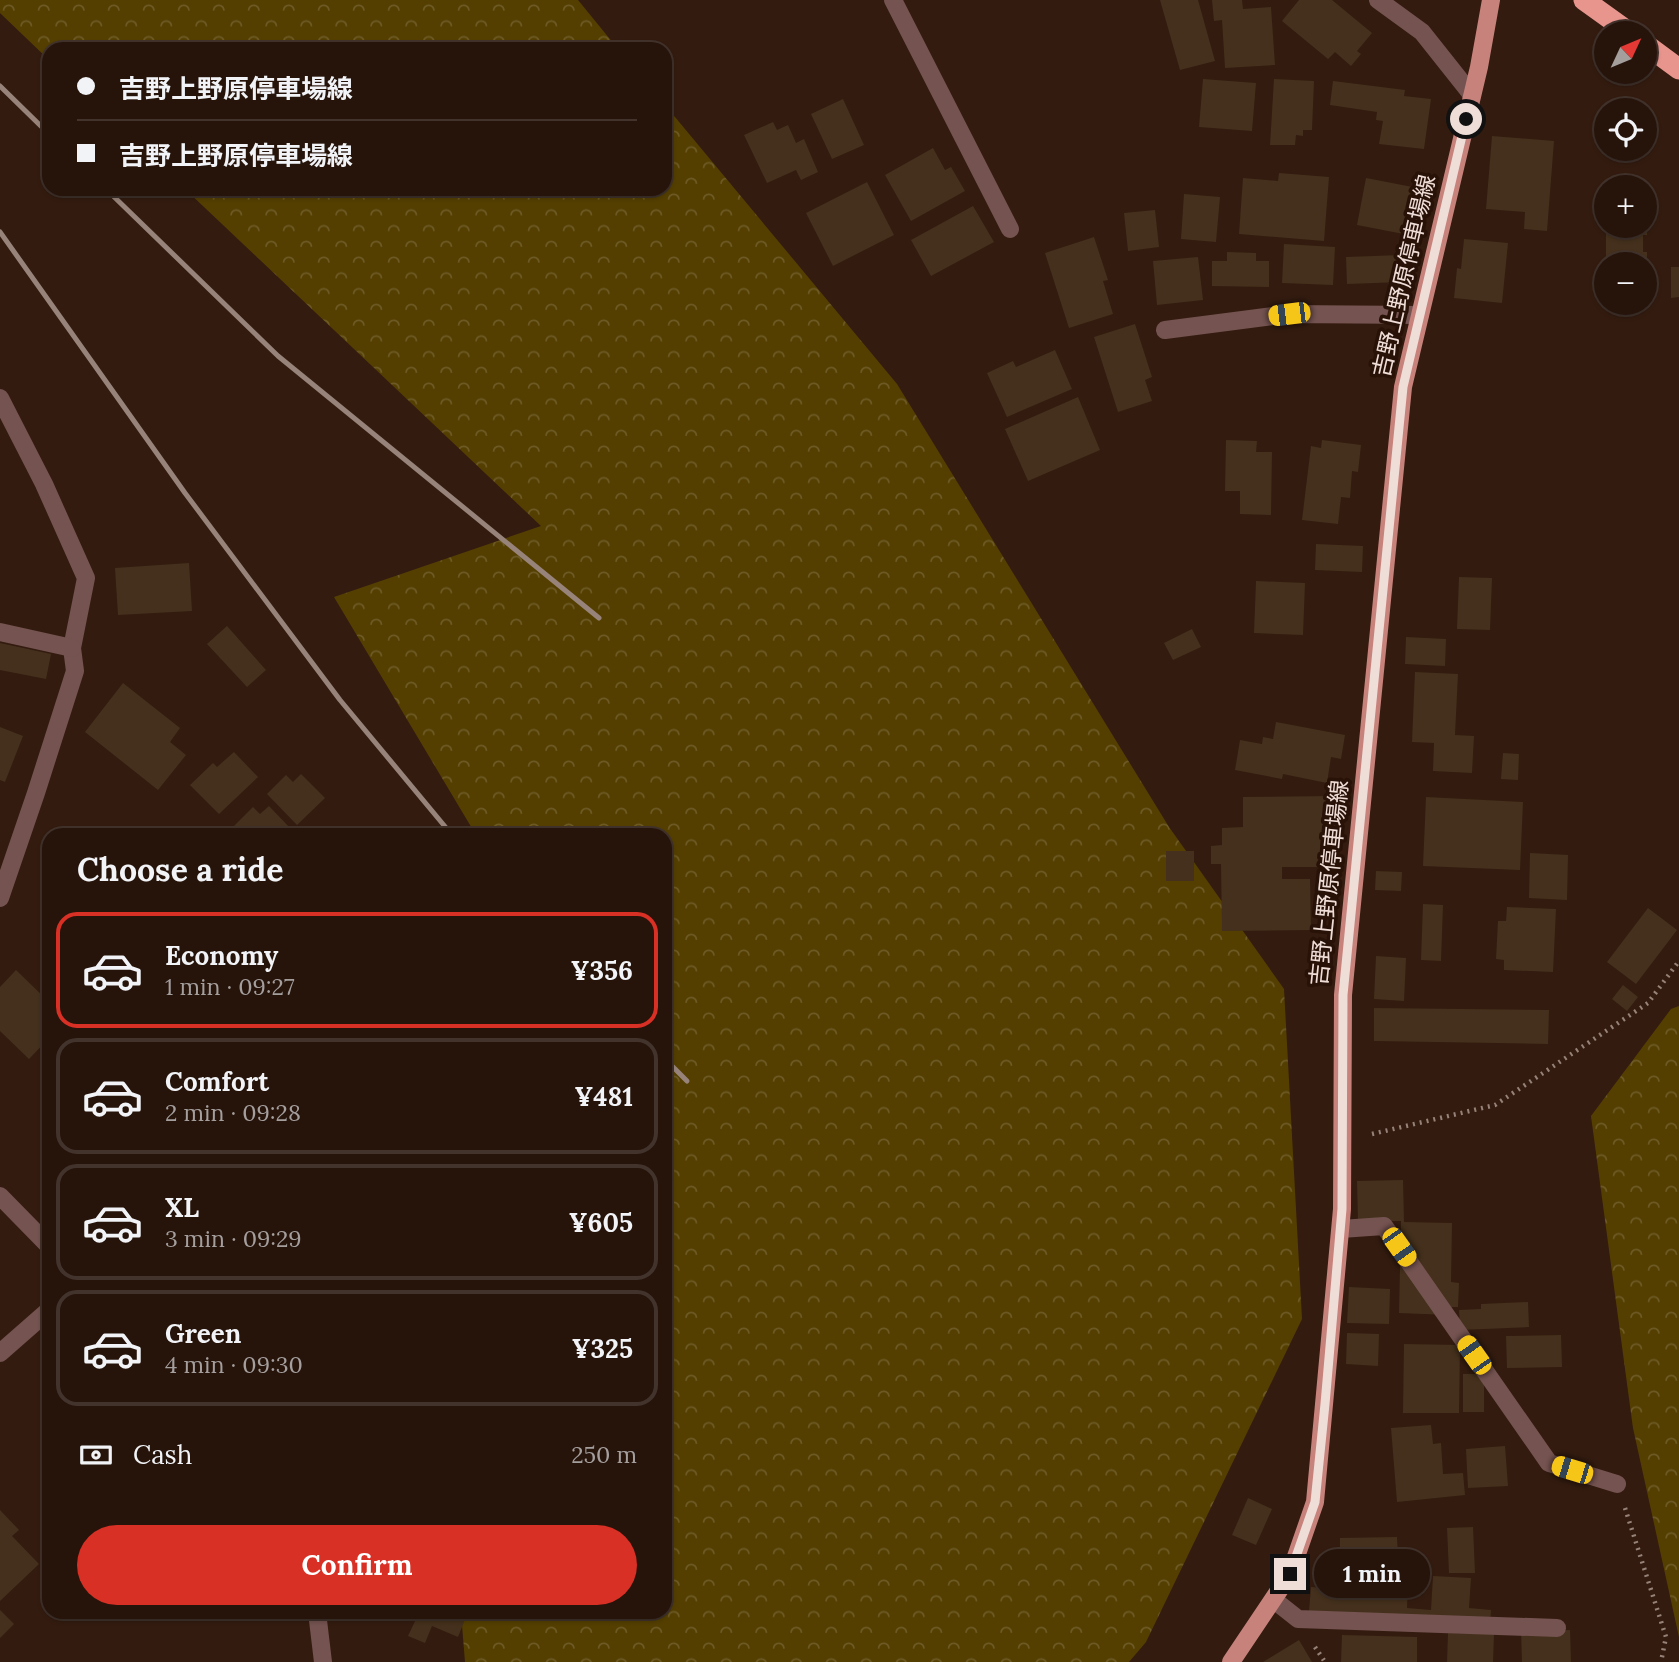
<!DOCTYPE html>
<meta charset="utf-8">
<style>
:root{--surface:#26140b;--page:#2e1d14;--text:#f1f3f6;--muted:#a49e9d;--line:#42332c;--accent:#d93025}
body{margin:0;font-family:Lora,"Noto Sans JP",serif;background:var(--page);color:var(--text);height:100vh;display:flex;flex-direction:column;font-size:26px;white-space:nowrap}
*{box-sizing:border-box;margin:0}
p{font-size:23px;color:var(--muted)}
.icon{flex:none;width:38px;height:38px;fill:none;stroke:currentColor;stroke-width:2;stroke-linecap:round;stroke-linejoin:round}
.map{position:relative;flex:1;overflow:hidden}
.panel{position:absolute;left:42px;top:828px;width:630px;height:791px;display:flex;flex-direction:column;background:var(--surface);border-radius:21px;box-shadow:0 2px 5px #0004,0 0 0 2px var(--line)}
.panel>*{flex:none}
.banner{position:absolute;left:42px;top:42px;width:630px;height:154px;border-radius:21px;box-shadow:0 2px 5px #0004,0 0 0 2px var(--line);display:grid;align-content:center;height:154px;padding:0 35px;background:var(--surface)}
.needle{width:46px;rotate:46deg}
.controls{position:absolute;left:1594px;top:21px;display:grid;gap:14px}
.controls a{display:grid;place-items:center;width:63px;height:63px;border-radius:50%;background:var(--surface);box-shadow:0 2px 5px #0004,0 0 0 2px var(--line);font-size:35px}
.end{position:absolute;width:32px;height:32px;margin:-16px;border:9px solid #efded7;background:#111;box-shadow:0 0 0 4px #111}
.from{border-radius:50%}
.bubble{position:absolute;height:49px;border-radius:24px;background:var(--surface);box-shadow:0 2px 5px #0004,0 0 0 2px var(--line);font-size:23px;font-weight:700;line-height:49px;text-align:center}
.car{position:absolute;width:21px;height:42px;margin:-21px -10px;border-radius:9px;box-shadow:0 0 5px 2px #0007;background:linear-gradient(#f5c518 24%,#345 0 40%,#f5c518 0 76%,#345 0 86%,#f5c518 0)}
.banner b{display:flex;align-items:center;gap:24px;height:66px;font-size:26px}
.banner b+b{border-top:2px solid var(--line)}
.banner i{width:18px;height:18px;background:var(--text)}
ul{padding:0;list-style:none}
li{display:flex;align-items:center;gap:21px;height:116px;margin:0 14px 10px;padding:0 21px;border:4px solid var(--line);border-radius:21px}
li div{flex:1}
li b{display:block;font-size:26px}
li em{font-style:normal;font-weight:700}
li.current{border-color:var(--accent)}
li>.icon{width:63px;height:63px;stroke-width:1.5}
h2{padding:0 35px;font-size:32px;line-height:84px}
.pay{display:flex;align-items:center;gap:18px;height:77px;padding:0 35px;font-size:26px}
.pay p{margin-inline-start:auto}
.primary-button{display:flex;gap:14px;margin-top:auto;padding:14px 35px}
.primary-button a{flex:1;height:80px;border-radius:42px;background:var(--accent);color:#fff;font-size:28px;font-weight:700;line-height:80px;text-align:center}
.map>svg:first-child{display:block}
.forest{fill:url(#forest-crowns)}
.building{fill:#44301c}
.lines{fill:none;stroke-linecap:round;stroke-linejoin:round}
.path{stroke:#968278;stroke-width:4.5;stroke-dasharray:2 5;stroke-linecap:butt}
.minor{stroke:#745350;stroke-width:18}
.major{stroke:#c7827c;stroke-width:18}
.highway{stroke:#e8958e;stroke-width:21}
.rail{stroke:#97837a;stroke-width:5}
.route{stroke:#efded7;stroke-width:9}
.labels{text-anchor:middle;stroke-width:7;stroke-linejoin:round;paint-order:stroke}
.street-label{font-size:23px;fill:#efded7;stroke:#281107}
</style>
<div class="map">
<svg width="1679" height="1662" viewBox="0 0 1679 1662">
<defs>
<pattern id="forest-crowns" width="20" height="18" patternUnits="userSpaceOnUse" patternTransform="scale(1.75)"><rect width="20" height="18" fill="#543f01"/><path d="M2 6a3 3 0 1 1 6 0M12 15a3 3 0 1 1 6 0" fill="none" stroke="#6d5a25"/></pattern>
</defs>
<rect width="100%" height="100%" fill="#331b0f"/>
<!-- forest -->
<g class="forest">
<path d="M 0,0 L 578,0 L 618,49 L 49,49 L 49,60 L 0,13 Z"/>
<path d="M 665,105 L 897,384 L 1169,827 L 1284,989 L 1302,1319 L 1146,1642 L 1129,1662 L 465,1662 L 461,1612 L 665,1612 L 665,835 L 476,835 L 334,597 L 541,526 L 185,189 L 665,189 Z"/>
<path d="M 1679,1006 L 1679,1637 L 1633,1428 L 1591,1116 L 1671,1009 Z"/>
</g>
<!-- building -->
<g class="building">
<path d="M 1160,0 L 1198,0 L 1215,61 L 1180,70 Z"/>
<path d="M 1212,0 L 1242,0 L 1243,9 L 1271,7 L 1275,65 L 1225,68 L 1222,20 L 1214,21 Z"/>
<path d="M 1299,0 L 1332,0 L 1372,33 L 1357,51 L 1361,54 L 1351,66 L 1335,52 L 1328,59 L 1282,21 Z"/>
<path d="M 1203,79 L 1256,83 L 1252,131 L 1199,127 Z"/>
<path d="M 1274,79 L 1314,81 L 1312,130 L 1303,130 L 1303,136 L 1296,135 L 1295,145 L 1270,145 Z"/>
<path d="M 1333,81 L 1405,90 L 1404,96 L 1431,99 L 1424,149 L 1379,144 L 1383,121 L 1376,120 L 1377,112 L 1330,105 Z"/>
<path d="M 843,99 L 864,145 L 832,159 L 811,114 Z"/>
<path d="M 773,122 L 777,130 L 788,125 L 796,143 L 804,139 L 818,172 L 801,180 L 796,170 L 767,183 L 744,135 Z"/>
<path d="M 1492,136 L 1554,141 L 1547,231 L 1524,229 L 1525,212 L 1486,209 Z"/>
<path d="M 933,148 L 945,170 L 951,167 L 965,191 L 911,221 L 885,175 Z"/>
<path d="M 1279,173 L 1329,177 L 1324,241 L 1239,234 L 1243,178 L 1278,181 Z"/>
<path d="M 1366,178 L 1423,189 L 1414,236 L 1357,225 Z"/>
<path d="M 867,182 L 894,235 L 833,266 L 806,213 Z"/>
<path d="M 1184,194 L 1220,197 L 1216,242 L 1181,239 Z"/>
<path d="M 973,206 L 994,242 L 931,276 L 911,240 Z"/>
<path d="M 1155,210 L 1159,247 L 1128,251 L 1124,213 Z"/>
<path d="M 1606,226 L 1647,226 L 1647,235 L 1643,235 L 1643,252 L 1647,252 L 1647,264 L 1606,264 Z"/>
<path d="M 1094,237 L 1108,280 L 1103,281 L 1113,314 L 1069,328 L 1045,253 Z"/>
<path d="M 1464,239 L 1508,243 L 1502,303 L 1454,298 L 1457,268 L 1461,269 Z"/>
<path d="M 1284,244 L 1335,247 L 1333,285 L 1282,283 Z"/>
<path d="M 1227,252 L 1256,253 L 1256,261 L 1269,261 L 1269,287 L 1212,286 L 1212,261 L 1227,261 Z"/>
<path d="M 1401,255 L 1402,282 L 1347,284 L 1346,257 Z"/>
<path d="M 1198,257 L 1203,300 L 1157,305 L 1153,261 Z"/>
<path d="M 1671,267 L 1679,267 L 1679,297 L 1671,298 Z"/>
<path d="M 1135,324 L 1152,377 L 1145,380 L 1152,401 L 1118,412 L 1094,337 Z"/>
<path d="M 1055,350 L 1072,389 L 1007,417 L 987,373 L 1013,361 L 1016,367 Z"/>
<path d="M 1078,397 L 1100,450 L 1028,481 L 1005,429 Z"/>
<path d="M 1226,440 L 1257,441 L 1256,452 L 1272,452 L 1271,515 L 1240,514 L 1240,491 L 1225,491 Z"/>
<path d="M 1322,440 L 1361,445 L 1358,472 L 1352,471 L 1350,498 L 1341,497 L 1338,524 L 1302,520 L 1311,446 L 1321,448 Z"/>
<path d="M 1316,544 L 1363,546 L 1362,572 L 1315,570 Z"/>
<path d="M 189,563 L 192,611 L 118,615 L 115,568 Z"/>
<path d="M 1459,577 L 1492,578 L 1490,630 L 1457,629 Z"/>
<path d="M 1256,581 L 1305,583 L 1303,635 L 1254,633 Z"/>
<path d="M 227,626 L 266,670 L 247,687 L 207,644 Z"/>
<path d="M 1192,629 L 1201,647 L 1173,660 L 1164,643 Z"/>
<path d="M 1406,637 L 1446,639 L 1445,666 L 1405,664 Z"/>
<path d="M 0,643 L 51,654 L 46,679 L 0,670 Z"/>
<path d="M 1415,672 L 1458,674 L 1455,735 L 1474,736 L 1472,773 L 1433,771 L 1434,743 L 1412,742 Z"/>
<path d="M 123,683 L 180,728 L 170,742 L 186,755 L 158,790 L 85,732 Z"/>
<path d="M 1276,722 L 1345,735 L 1341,759 L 1331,757 L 1327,783 L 1283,774 L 1282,779 L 1235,770 L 1240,740 L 1262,744 L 1263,737 L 1273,739 Z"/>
<path d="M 0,727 L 23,736 L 5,782 L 0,780 Z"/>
<path d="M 234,752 L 258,777 L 219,814 L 190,785 L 213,763 L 217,767 Z"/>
<path d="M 1503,753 L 1519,754 L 1518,780 L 1501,779 Z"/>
<path d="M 301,774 L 325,798 L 297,825 L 267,794 L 286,775 L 293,782 Z"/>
<path d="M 1335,796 L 1336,859 L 1322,859 L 1322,867 L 1282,867 L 1282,879 L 1310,879 L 1311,930 L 1222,931 L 1221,864 L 1211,864 L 1211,846 L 1222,845 L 1222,828 L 1243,827 L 1243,797 Z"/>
<path d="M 1426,797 L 1523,802 L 1520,870 L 1423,866 Z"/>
<path d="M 269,806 L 292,830 L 287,835 L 243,835 L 234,826 L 253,807 L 260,814 Z"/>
<rect x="1166" y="851" width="28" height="30"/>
<path d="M 1530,853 L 1568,855 L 1567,900 L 1529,898 Z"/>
<path d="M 1376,871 L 1402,872 L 1401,891 L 1375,890 Z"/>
<path d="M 1423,904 L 1443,905 L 1441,961 L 1421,960 Z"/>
<path d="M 1507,907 L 1556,909 L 1553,972 L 1504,970 L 1504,960 L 1496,959 L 1498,921 L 1506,921 Z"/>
<path d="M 1648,908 L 1677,930 L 1636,984 L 1607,962 Z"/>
<path d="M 1376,956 L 1406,958 L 1404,1001 L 1374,999 Z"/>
<path d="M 16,970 L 49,1002 L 49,1038 L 29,1059 L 0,1031 L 0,987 Z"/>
<path d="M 1623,985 L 1638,997 L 1627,1011 L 1612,999 Z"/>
<path d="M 1374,1008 L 1549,1010 L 1548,1044 L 1374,1041 Z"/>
<path d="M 1403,1180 L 1404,1222 L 1452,1223 L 1451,1282 L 1459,1283 L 1458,1307 L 1450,1307 L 1450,1315 L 1399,1313 L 1401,1221 L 1358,1221 L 1357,1181 Z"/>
<path d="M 1349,1287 L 1390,1289 L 1389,1324 L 1347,1323 Z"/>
<path d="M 1528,1302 L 1529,1327 L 1460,1330 L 1459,1310 L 1481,1309 L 1481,1304 Z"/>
<path d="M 1347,1333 L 1379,1334 L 1378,1366 L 1346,1364 Z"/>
<path d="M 1561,1335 L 1562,1367 L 1507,1368 L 1506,1336 Z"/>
<path d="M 1404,1344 L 1460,1345 L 1459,1413 L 1403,1413 Z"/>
<rect x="1463" y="1374" width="21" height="38"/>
<path d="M 1431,1425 L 1433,1444 L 1441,1443 L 1443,1474 L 1463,1473 L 1465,1495 L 1397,1502 L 1391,1428 Z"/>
<path d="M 1505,1446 L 1508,1486 L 1468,1488 L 1466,1449 Z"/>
<path d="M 1248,1498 L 1272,1509 L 1256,1545 L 1232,1535 Z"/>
<path d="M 0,1510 L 19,1530 L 12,1536 L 39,1564 L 0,1601 Z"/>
<path d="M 1473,1527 L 1475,1573 L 1449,1573 L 1447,1528 Z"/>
<path d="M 1397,1537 L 1399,1580 L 1340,1581 L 1340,1538 Z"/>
<path d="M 1433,1576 L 1471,1578 L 1469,1608 L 1491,1610 L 1490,1624 L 1309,1611 L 1311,1587 L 1382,1592 L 1382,1583 L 1408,1585 L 1407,1608 L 1431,1610 Z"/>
<path d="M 0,1610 L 14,1624 L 0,1638 Z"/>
<path d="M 403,1612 L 468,1612 L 458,1637 L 432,1626 L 425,1643 L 408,1636 L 416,1619 L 402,1614 Z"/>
<path d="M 1570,1630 L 1571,1662 L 1522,1662 L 1521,1631 Z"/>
<path d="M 1448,1633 L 1494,1634 L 1493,1662 L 1447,1662 Z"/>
<path d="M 1342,1635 L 1417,1637 L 1417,1662 L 1341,1662 Z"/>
<path d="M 1299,1640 L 1312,1662 L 1263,1662 Z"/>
</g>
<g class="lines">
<!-- path -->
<g class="path">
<path d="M 1372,1134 L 1495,1105 L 1648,1003 L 1679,961"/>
<path d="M 1625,1508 L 1666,1637 L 1661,1662"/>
<path d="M 1315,1647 L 1325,1662"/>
</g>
<!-- minor -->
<g class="minor">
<path d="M 893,0 L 1010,229"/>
<path d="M 1378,0 L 1422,32 L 1472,95"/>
<path d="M 1165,330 L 1289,314 L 1420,315"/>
<path d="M 0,398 L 44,484 L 86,578 L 72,648 L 75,671 L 36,793 L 0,898"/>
<path d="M 0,632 L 72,648"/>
<path d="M 0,1196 L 49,1246"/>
<path d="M 1341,1229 L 1384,1226 L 1549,1463 L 1617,1484"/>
<path d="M 0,1353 L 49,1310"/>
<path d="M 1274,1600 L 1298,1619 L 1557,1628"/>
<path d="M 317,1612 L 323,1662"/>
</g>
<!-- major -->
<path class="major" d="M 1231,1662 L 1290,1574 L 1315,1502 L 1342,1209 L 1343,995 L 1403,387 L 1479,67 L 1491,0"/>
<!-- highway -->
<g class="highway">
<path d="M 1584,0 L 1630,33"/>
<path d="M 1645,44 L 1679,69"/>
</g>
<!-- rail -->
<g class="rail">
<path d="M 0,86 L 49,134"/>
<path d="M 106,189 L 278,356 L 599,618"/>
<path d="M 0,232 L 185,493 L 340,700 L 452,835"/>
<path d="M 665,1059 L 687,1081"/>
</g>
</g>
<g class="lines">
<!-- route -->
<path class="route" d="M 1290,1574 L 1315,1502 L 1325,1404 L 1342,1209 L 1343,995 L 1403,387 L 1466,119"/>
</g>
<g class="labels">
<!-- street labels -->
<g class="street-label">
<text transform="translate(1404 276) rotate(-77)" y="8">吉野上野原停車場線</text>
<text transform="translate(1329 883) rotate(-84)" y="8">吉野上野原停車場線</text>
</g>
</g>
</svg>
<div class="controls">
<a><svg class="needle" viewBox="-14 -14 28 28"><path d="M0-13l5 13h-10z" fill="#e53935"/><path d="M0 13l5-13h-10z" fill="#a49e9d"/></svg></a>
<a><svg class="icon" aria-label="locate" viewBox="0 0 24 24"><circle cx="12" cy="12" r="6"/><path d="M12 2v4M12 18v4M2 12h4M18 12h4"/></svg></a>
<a>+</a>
<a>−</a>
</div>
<i class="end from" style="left:1466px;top:119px"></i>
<i class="end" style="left:1290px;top:1574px"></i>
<div class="bubble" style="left:1314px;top:1549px;width:116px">1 min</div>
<i class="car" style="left:1289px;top:314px;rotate:263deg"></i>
<i class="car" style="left:1399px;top:1247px;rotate:145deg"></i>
<i class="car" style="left:1474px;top:1355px;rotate:325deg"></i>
<i class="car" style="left:1572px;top:1470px;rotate:287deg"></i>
<div class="banner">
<b><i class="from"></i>吉野上野原停車場線</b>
<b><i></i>吉野上野原停車場線</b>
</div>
<section class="panel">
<h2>Choose a ride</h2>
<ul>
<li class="current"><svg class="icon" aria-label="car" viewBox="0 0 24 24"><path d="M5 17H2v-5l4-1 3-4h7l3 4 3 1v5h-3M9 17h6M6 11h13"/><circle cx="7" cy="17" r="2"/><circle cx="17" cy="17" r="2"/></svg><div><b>Economy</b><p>1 min · 09:27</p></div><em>¥356</em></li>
<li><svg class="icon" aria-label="car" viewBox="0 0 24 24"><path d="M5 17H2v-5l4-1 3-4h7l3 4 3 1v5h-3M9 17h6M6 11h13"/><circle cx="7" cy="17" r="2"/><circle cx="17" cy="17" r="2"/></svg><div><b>Comfort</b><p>2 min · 09:28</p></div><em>¥481</em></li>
<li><svg class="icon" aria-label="car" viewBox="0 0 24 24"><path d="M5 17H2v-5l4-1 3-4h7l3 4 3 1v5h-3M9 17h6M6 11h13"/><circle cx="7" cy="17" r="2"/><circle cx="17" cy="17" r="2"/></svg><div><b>XL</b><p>3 min · 09:29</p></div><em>¥605</em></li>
<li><svg class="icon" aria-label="car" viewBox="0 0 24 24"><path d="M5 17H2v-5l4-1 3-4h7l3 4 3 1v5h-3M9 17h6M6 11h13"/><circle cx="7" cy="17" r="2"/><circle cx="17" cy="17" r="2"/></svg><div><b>Green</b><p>4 min · 09:30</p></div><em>¥325</em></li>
</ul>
<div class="pay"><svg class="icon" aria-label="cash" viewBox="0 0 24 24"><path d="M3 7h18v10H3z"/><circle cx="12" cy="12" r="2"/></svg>Cash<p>250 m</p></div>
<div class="primary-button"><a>Confirm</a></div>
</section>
</div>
